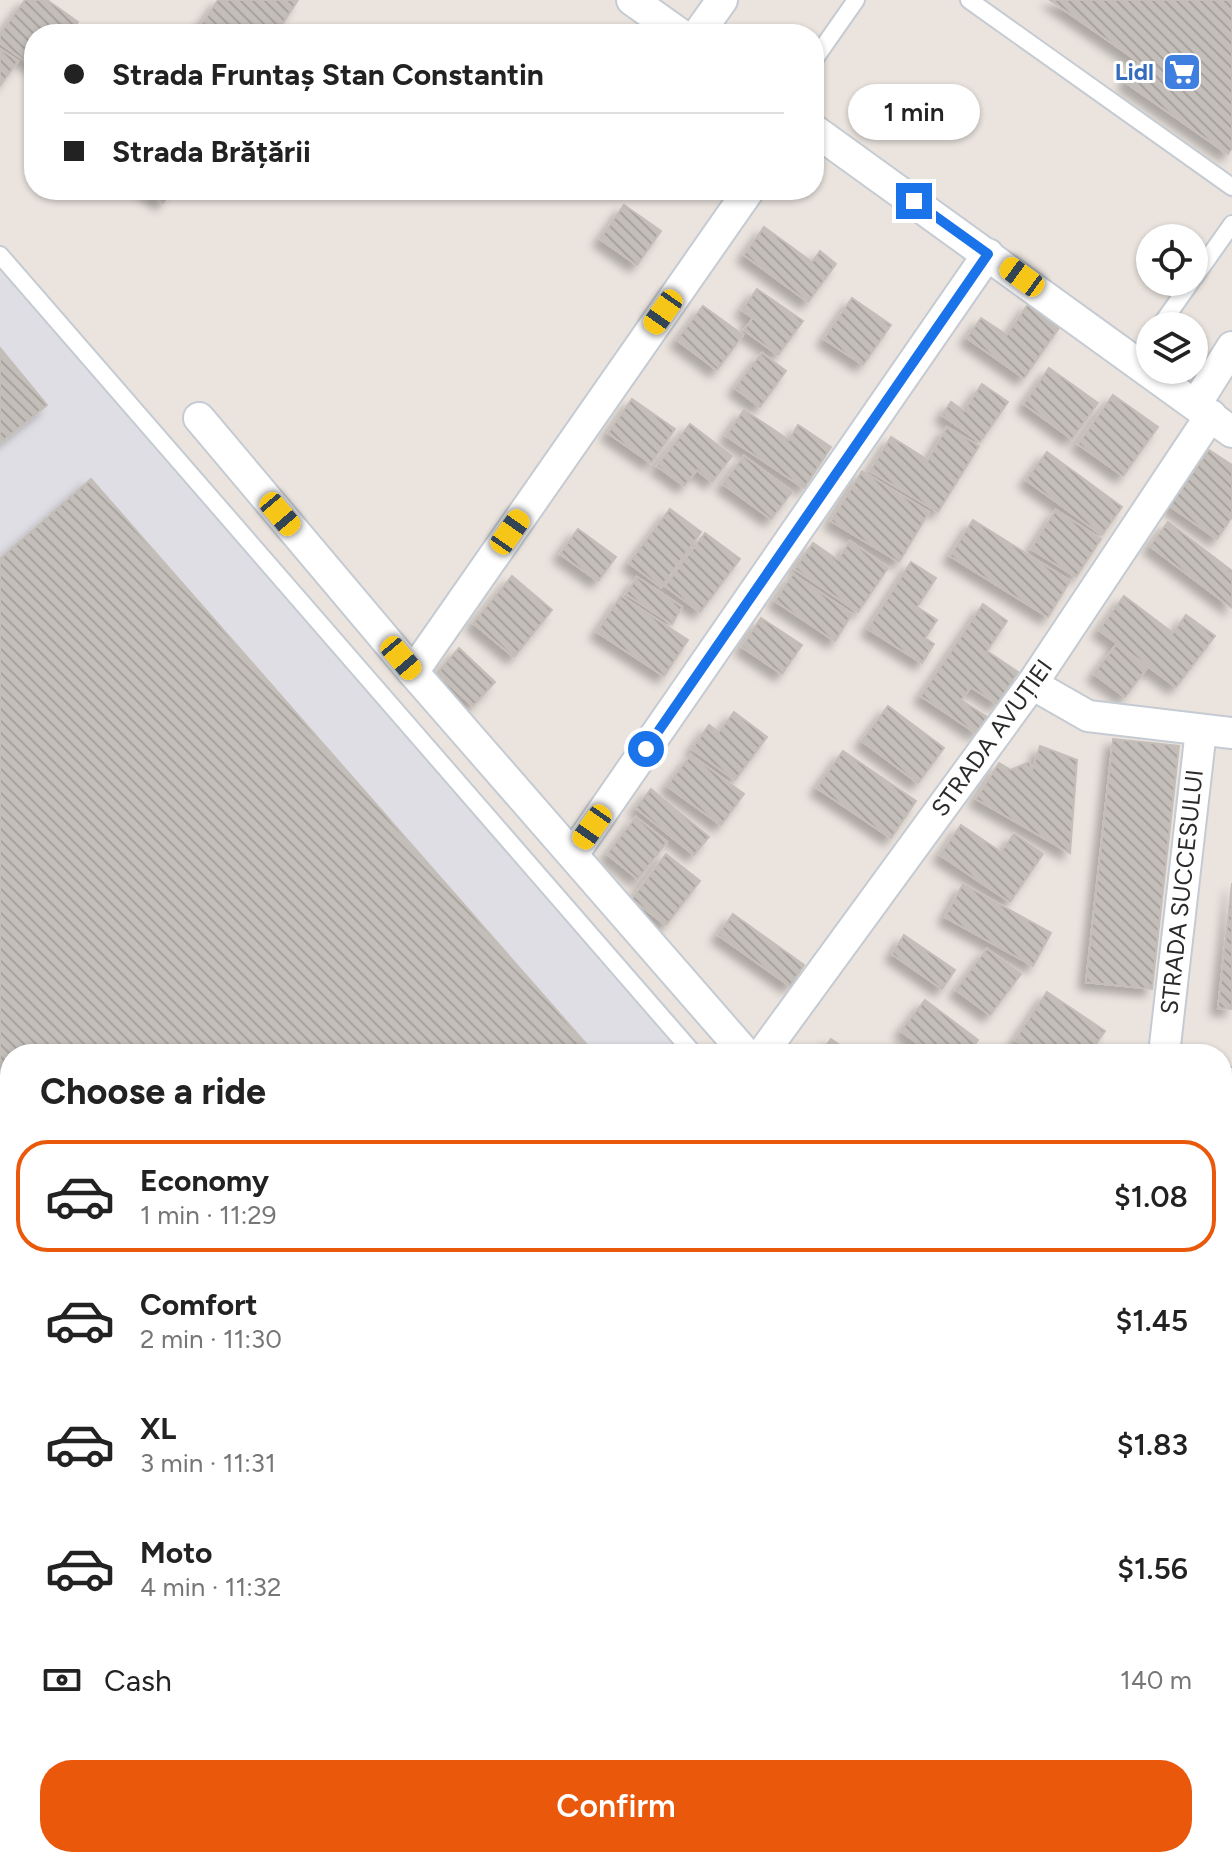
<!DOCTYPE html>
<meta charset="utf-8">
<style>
:root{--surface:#fff;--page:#f2f2f2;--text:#222;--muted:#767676;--line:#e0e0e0;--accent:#ea580c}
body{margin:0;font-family:Figtree,sans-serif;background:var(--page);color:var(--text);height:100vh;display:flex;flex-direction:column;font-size:30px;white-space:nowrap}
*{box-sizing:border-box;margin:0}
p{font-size:26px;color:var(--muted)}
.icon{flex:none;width:44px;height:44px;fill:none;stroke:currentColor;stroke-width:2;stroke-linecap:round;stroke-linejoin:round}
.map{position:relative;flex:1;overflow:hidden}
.sheet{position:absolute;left:0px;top:1044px;width:1232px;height:824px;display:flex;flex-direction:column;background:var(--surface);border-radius:32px 32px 0 0;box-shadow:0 2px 6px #0004}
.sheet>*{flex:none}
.banner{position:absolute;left:24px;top:24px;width:800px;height:176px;border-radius:32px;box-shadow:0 2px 6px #0004;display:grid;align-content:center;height:176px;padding:0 40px;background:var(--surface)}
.fabs{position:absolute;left:1136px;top:224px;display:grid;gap:16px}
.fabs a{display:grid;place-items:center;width:72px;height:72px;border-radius:50%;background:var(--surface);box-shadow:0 2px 6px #0004;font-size:40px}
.end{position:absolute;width:36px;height:36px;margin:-18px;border:10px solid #1a73e8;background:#fff;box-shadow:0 0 0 4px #fff}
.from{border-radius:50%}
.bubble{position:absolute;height:56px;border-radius:28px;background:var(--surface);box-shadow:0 2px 6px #0004;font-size:26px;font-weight:600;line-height:56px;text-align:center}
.car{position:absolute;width:24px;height:48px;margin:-24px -12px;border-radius:10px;box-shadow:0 0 6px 2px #0007;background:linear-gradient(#f5c518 24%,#345 0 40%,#f5c518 0 76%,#345 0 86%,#f5c518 0)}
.banner b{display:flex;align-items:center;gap:28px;height:76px;font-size:30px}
.banner b+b{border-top:2px solid var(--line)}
.banner i{width:20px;height:20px;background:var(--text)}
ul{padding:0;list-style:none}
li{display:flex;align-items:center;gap:24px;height:112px;margin:0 16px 12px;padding:0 24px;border:4px solid transparent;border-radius:32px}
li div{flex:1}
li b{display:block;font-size:30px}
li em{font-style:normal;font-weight:600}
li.current{border-color:var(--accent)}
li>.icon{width:72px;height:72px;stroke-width:1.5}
h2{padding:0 40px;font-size:36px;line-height:96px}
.pay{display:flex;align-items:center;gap:20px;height:88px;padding:0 40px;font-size:30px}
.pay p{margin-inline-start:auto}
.cta{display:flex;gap:16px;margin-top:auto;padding:16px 40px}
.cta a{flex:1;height:92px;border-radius:32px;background:var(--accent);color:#fff;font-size:32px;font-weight:600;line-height:92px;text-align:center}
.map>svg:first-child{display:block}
.industrial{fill:#dedee4}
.building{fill:url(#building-back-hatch);stroke:#c5beb8;stroke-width:2;filter:url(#shadow)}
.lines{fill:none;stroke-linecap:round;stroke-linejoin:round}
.service-casing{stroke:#c5cbd2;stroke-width:20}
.minor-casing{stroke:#c5cbd2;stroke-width:34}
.path{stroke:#c3c3c3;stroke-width:5;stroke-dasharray:6 4;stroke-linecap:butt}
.service{stroke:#fff;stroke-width:16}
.minor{stroke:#fff;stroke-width:30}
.route{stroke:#1a73e8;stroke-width:10}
.labels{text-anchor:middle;stroke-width:6;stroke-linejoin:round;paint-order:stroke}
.shop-label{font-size:24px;font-weight:bold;fill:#366cbe;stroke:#fff;text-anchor:end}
.street-label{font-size:24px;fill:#2a2a2a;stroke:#fff}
</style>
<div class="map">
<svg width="1232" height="1868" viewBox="0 0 1232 1868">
<defs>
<pattern id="building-back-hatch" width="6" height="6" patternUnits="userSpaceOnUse" patternTransform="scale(2)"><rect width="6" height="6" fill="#c3beb9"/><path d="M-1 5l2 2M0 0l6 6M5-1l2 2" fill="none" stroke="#a8a39f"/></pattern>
<filter id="shadow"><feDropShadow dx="-7" dy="7" stdDeviation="4" flood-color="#0004"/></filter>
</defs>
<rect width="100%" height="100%" fill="#eae3de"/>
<!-- industrial -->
<path class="industrial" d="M 0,243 L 708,1054 L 10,1054 L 10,1858 L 1222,1858 L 1222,1644 L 1232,1655 L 1232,1868 L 0,1868 Z"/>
<!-- building -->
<g class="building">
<path d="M 25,0 L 47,0 L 78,22 L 69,34 L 34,34 L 34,67 L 0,43 L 0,34 Z"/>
<path d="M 218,0 L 298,0 L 276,34 L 195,34 Z"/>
<path d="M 1050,0 L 1232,0 L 1232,148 L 1228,154 L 1125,82 L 1139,62 Z"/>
<path d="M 0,49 L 18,61 L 0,86 Z"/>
<path d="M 144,190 L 171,190 L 163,203 Z"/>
<path d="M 624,205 L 661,231 L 637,265 L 600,239 Z"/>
<path d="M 764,227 L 812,262 L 820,251 L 836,264 L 808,302 L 744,255 Z"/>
<path d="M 757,289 L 803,321 L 778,355 L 744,330 L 753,318 L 742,310 Z"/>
<path d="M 852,298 L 891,325 L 863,365 L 824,339 Z"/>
<path d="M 1029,303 L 1061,325 L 1024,378 L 967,338 L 981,318 L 1007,335 Z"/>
<path d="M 703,306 L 743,335 L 717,370 L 677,340 Z"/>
<path d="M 0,348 L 47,405 L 0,443 Z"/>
<path d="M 762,353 L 786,371 L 760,407 L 735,388 Z"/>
<path d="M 1049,368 L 1098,403 L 1072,439 L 1024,404 Z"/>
<path d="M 982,384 L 1008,402 L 980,442 L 942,415 L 951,402 L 964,411 Z"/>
<path d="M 1113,395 L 1158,427 L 1123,476 L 1078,444 Z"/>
<path d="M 632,399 L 675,429 L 651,463 L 608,433 Z"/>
<path d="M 744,410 L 789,440 L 798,425 L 831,447 L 804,488 L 726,436 Z"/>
<path d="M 690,424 L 732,456 L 712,482 L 697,470 L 684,486 L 657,466 Z"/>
<path d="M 947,427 L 979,446 L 938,512 L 870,471 L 891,437 L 928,460 Z"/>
<path d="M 1209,450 L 1232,465 L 1232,517 L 1217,539 L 1170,506 Z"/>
<path d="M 1047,452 L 1122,507 L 1102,535 L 1026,480 Z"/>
<path d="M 744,456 L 792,492 L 771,519 L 723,484 Z"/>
<path d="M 862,471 L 929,512 L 899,562 L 831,521 Z"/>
<path d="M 91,479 L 595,1054 L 10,1054 L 10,1254 L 0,1243 L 0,559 Z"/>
<path d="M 670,509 L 701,532 L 661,587 L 629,563 Z"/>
<path d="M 1056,510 L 1101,539 L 1076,577 L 1031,549 Z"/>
<path d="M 973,520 L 1070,581 L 1048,617 L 950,556 Z"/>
<path d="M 1168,522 L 1232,571 L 1232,608 L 1150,546 Z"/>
<path d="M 578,529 L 616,557 L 598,581 L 560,554 Z"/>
<path d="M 705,533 L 740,559 L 700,612 L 665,586 Z"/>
<path d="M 850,541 L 888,568 L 858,612 L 795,569 L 813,543 L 838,560 Z"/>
<path d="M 911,562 L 936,578 L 917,607 L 937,620 L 925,638 L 934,644 L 922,663 L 868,629 Z"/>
<path d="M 793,574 L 852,614 L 835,641 L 775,601 Z"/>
<path d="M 512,576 L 552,610 L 514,657 L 473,623 Z"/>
<path d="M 637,577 L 682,607 L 672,624 L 626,594 Z"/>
<path d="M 621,596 L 688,640 L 664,676 L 597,632 Z"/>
<path d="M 1124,596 L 1173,633 L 1186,615 L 1215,636 L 1176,687 L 1099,630 Z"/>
<path d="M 983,604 L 1007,621 L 987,651 L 1018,672 L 997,704 L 971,687 L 961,700 L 987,717 L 976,733 L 921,696 Z"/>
<path d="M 761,618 L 802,645 L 782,674 L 742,647 Z"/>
<path d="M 1116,645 L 1147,668 L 1125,697 L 1094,674 Z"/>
<path d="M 459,648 L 495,682 L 473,706 L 437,673 Z"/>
<path d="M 888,706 L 944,748 L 918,783 L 862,741 Z"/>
<path d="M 734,712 L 767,737 L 735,780 L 692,749 L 709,725 L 719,732 Z"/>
<path d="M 1113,739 L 1179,746 L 1152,989 L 1086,982 Z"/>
<path d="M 1040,746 L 1077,760 L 1070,853 L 976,799 L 999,763 L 1011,770 L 1029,762 L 1032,770 Z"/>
<path d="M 843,751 L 916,801 L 891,838 L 817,788 Z"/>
<path d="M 691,755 L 744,794 L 721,825 L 667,786 Z"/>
<path d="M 651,789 L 709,837 L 694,855 L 636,808 Z"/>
<path d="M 636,817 L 667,842 L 638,879 L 607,854 Z"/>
<path d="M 961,825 L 1001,852 L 1014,834 L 1043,854 L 1010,902 L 940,855 Z"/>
<path d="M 666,854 L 700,881 L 666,925 L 632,899 Z"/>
<path d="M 1232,883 L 1232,1009 L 1218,1008 Z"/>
<path d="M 963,884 L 1051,933 L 1033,966 L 945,917 Z"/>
<path d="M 733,914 L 804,965 L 790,986 L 718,935 Z"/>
<path d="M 904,935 L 955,970 L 942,989 L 892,954 Z"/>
<path d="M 987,949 L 1021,974 L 990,1015 L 956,990 Z"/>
<path d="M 1047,992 L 1105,1031 L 1089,1054 L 1037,1054 L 1015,1040 Z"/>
<path d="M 925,1000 L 978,1040 L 968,1054 L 932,1054 L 901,1031 Z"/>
<path d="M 831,1039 L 852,1054 L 820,1054 Z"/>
<path d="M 1222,1137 L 1232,1138 L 1232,1177 L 1229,1176 L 1227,1187 L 1222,1186 Z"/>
<path d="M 1232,1533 L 1232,1606 L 1222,1594 L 1222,1542 Z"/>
<path d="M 1222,1794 L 1232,1806 L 1232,1868 L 425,1868 L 436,1858 L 1222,1858 Z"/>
</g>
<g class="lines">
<!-- service casing -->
<g class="service-casing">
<g id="service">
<path d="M 969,0 L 1232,187"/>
<path d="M 814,60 L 856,0"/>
<path d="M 0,255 L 694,1054"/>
<path d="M 1194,278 L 1232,224"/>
<path d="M 1160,326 L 1191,282"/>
<path d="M 1136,360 L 1150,341"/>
<path d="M 1222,1662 L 1232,1674"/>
</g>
</g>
<!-- minor casing -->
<g class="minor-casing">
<g id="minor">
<path d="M 632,0 L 680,34"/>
<path d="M 698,34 L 722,0"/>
<path d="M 814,130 L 1232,432"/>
<path d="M 1196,404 L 1232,347"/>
<path d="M 199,418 L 413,672 L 746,1054"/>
<path d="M 413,672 L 749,190"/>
<path d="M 1032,684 L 1088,716 L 1232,733"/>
<path d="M 574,853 L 988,254"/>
<path d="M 762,1054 L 1032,684 L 1211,415"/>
<path d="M 1164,1054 L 1201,730"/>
<path d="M 1222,1082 L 1232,1083"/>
</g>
</g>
<!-- path -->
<path class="path" d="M 1222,1610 L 1232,1622"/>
<!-- service -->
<use href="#service" class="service"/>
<!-- minor -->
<use href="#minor" class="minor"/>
</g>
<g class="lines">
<!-- route -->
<path class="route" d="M 646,749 L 988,254 L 914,201"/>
</g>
<!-- icons -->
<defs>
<g id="supermarket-square" transform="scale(2)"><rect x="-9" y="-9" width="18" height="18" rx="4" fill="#3f7fe0" stroke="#fff"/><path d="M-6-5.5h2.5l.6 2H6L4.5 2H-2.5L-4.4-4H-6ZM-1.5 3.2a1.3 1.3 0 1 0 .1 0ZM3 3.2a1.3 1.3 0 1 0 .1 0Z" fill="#fff"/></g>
</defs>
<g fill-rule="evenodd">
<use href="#supermarket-square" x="1182" y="72"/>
</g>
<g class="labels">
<!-- shop labels -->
<g class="shop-label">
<text x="1154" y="80">Lidl</text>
</g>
<!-- street labels -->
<g class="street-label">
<text transform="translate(992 738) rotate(-54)" y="8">STRADA AVUȚIEI</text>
<text transform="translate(1182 892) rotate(-84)" y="8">STRADA SUCCESULUI</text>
</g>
</g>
</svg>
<div class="fabs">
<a><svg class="icon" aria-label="locate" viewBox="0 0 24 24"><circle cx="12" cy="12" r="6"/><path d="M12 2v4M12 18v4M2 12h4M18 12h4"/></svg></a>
<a><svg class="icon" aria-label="layers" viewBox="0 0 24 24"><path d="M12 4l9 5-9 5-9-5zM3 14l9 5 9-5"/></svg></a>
</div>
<i class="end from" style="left:646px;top:749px"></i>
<i class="end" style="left:914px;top:201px"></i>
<div class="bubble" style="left:848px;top:84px;width:132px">1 min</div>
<i class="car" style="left:1022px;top:277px;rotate:306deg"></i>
<i class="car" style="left:663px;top:312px;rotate:215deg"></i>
<i class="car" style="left:280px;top:514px;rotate:140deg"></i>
<i class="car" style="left:510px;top:532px;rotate:35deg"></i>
<i class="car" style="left:401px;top:658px;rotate:140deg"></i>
<i class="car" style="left:592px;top:827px;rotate:215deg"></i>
<div class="banner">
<b><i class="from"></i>Strada Fruntaș Stan Constantin</b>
<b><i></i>Strada Brățării</b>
</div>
<section class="sheet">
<h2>Choose a ride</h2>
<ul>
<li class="current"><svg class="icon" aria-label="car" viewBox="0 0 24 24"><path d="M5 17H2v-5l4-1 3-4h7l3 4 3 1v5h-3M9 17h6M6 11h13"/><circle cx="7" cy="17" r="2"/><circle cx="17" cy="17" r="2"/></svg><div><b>Economy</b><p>1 min · 11:29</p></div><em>$1.08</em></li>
<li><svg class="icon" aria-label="car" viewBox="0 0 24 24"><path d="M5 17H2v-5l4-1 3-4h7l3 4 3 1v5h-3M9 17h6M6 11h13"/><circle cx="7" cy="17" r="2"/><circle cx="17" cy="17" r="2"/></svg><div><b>Comfort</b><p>2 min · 11:30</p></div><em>$1.45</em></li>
<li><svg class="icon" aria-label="car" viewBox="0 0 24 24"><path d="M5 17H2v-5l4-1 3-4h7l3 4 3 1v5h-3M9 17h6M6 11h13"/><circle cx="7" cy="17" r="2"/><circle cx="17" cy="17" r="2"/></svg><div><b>XL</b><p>3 min · 11:31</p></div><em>$1.83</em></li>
<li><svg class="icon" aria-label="car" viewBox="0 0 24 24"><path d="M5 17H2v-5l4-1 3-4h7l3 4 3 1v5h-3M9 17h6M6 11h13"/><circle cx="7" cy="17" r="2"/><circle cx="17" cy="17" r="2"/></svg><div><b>Moto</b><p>4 min · 11:32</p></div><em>$1.56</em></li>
</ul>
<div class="pay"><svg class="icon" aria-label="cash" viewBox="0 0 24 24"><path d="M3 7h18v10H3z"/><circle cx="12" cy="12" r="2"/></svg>Cash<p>140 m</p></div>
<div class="cta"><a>Confirm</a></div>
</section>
</div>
